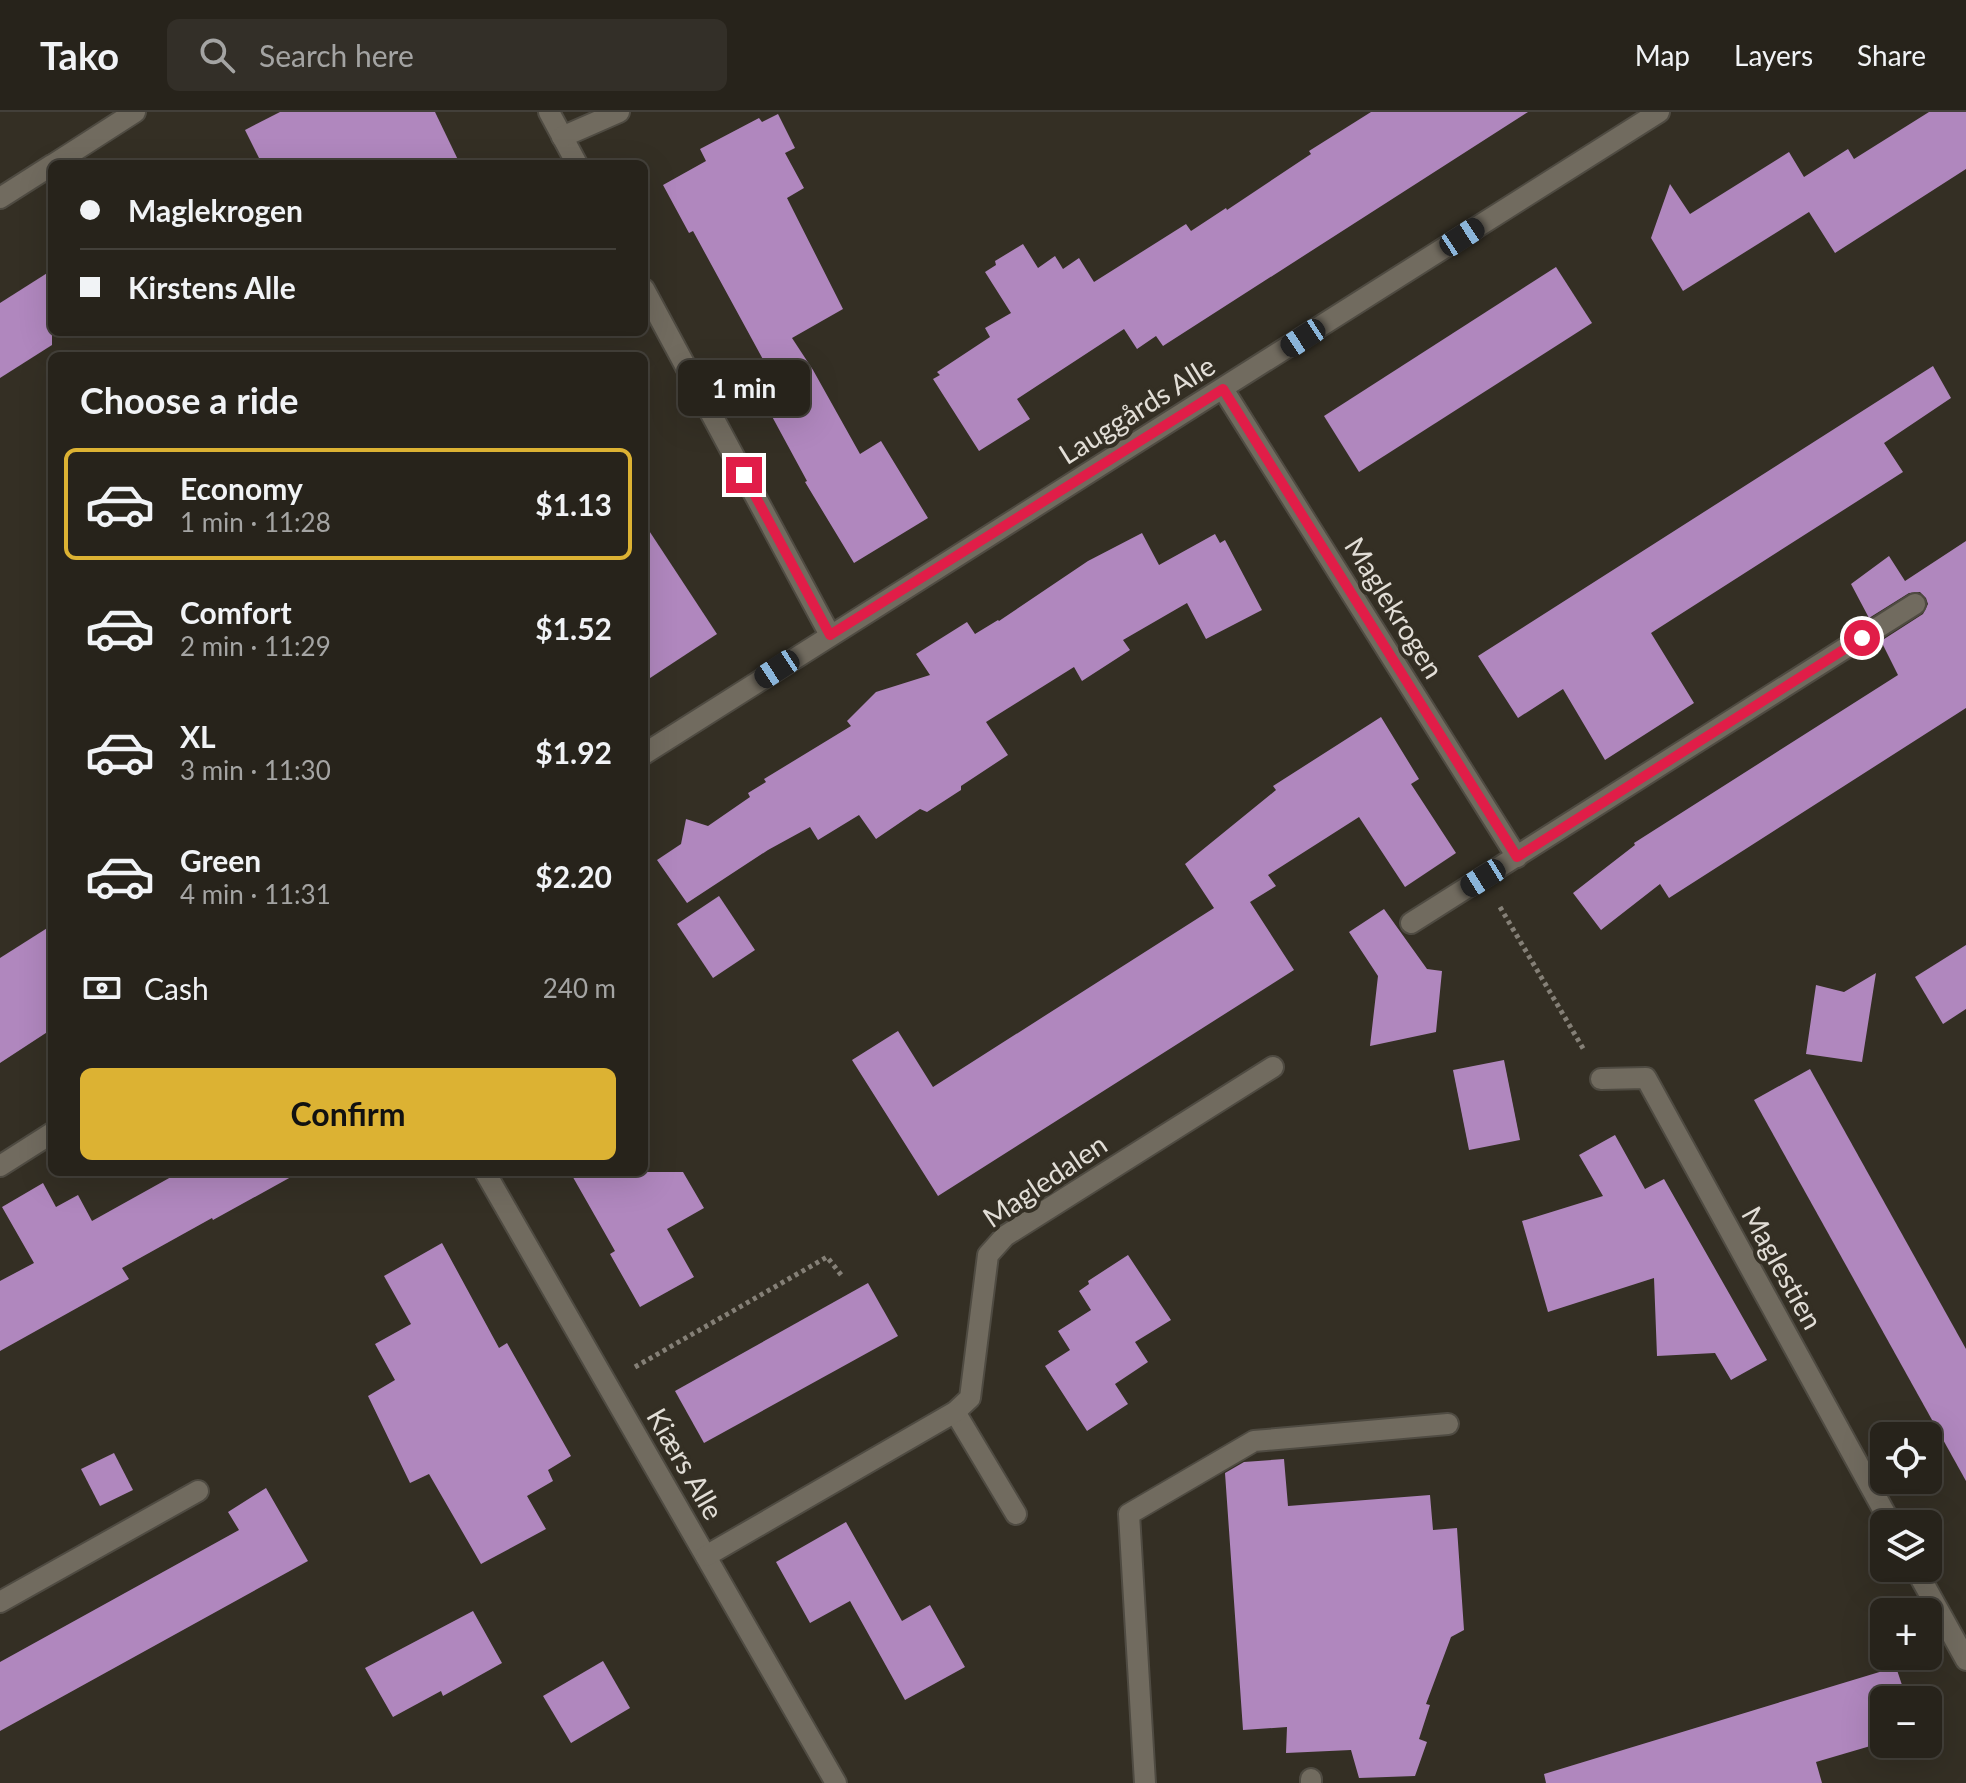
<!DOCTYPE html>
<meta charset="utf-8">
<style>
:root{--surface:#27231b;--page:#332f28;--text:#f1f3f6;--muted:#a4a4a3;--line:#43403a;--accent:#dcb233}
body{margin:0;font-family:Lato,sans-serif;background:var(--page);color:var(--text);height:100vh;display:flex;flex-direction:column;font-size:30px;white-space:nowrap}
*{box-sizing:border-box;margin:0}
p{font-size:26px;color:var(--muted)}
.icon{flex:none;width:44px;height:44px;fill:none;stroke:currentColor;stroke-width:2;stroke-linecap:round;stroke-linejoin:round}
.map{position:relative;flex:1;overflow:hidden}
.drawer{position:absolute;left:48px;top:240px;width:600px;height:824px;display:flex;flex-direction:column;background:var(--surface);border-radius:12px;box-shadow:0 8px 32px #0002,0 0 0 2px var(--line)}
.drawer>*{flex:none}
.guide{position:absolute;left:48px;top:48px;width:600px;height:176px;border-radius:12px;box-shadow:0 8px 32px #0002,0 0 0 2px var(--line);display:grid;align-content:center;height:176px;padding:0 32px;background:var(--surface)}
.tools{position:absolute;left:1870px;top:1310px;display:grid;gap:16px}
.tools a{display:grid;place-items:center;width:72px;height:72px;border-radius:12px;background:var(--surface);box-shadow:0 8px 32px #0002,0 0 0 2px var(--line);font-size:40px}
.end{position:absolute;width:36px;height:36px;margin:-18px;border:10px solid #e11d48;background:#fff;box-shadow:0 0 0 4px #fff}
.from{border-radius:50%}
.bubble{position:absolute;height:56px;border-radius:12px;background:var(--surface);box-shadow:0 8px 32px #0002,0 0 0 2px var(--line);font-size:26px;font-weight:700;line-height:56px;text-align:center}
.car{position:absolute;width:24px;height:48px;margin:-24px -12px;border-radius:10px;box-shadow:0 0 6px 2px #0007;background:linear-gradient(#222 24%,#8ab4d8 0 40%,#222 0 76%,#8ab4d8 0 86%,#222 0)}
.guide b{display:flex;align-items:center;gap:28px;height:76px;font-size:30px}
.guide b+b{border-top:2px solid var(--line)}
.guide i{width:20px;height:20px;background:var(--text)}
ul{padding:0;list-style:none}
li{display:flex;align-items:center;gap:24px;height:112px;margin:0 16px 12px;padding:0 16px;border:4px solid transparent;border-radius:12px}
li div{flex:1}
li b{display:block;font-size:30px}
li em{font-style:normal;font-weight:700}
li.on{border-color:var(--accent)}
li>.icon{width:72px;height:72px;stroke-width:1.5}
h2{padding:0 32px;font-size:36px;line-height:96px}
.pay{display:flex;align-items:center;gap:20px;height:88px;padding:0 32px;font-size:30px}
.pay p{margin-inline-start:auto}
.action{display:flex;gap:16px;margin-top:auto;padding:16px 32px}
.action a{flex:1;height:92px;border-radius:12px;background:var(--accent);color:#111;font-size:32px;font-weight:700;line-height:92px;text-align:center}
header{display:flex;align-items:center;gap:48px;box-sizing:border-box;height:112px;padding:0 40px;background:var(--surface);border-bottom:2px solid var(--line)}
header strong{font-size:38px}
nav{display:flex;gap:44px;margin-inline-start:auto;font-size:28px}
.search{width:560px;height:72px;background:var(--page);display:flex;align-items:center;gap:20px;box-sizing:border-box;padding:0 28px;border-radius:12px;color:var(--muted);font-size:30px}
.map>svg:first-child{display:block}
.building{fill:#b087be}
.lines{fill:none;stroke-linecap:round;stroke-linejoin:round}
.lane-casing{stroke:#4f4b42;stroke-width:24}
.street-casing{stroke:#4f4b42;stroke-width:24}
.path{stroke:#858077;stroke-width:5;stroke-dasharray:4 4;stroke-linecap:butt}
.lane{stroke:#716b5f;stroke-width:20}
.street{stroke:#716b5f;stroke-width:20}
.route{stroke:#e11d48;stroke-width:10}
.labels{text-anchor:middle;stroke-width:8;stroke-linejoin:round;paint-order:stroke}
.street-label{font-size:28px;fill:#e2ded7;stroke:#342f24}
</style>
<header>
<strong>Tako</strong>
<div class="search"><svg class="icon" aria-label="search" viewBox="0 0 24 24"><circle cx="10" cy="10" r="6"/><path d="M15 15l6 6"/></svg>Search here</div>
<nav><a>Map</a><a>Layers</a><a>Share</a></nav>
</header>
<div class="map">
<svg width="1966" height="1671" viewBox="0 0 1966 1671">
<rect width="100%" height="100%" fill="#342f24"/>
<!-- building -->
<g class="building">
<path d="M 280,0 L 435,0 L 460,52 L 262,52 L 245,18 Z"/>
<path d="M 1371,0 L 1528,0 L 1163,234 L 1156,224 L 1137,237 L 1124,217 L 1017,287 L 1030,307 L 979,339 L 933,267 L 940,263 L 937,260 L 990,225 L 985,216 L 1011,201 L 985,160 L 996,153 L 995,149 L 1023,132 L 1038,156 L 1055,144 L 1063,157 L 1079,146 L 1094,170 L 1186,112 L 1191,119 L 1226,96 L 1227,98 L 1311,42 L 1309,39 Z"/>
<path d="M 1929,0 L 1966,0 L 1966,57 L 1835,141 L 1809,100 L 1683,179 L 1651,126 L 1670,72 L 1690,102 L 1789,40 L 1804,65 L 1848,37 L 1854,47 Z"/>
<path d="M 778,2 L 795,36 L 785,41 L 804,76 L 787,86 L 843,197 L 792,226 L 813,258 L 860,342 L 881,329 L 928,406 L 854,451 L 805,370 L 807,369 L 762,286 L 772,281 L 759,256 L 766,253 L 693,119 L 689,121 L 663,73 L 706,49 L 700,37 L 759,6 L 762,10 Z"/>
<path d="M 1556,155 L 1592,211 L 1359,360 L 1324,304 Z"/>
<path d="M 52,158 L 52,233 L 0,266 L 0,191 Z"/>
<path d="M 1933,254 L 1951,286 L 1884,331 L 1903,360 L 1651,521 L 1694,591 L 1605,648 L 1563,577 L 1518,606 L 1478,544 Z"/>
<path d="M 644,411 L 717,522 L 644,570 Z"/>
<path d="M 1142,421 L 1159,453 L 1215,422 L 1220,431 L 1225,428 L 1262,498 L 1206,527 L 1187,491 L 1123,528 L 1130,538 L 1082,569 L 1074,555 L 986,610 L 1008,643 L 961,674 L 961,678 L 927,700 L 920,697 L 876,727 L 859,703 L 818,728 L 810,715 L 768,738 L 687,791 L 657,748 L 681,732 L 686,707 L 708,714 L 750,685 L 748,681 L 766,670 L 764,667 L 851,614 L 847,609 L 876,580 L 930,563 L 916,542 L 967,510 L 975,522 L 998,508 L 999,509 L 1088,449 Z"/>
<path d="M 1966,429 L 1966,596 L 1669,786 L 1660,772 L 1601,818 L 1573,781 L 1635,733 L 1634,731 L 1898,563 L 1881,529 L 1923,502 L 1928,492 L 1926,486 L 1920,480 L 1909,481 L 1869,506 L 1851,472 L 1889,444 L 1905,469 Z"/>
<path d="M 1381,605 L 1419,667 L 1411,672 L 1456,741 L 1405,775 L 1359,705 L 1268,763 L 1276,774 L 1250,790 L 1294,858 L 938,1084 L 852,948 L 898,919 L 933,975 L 1214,796 L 1185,752 L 1276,678 L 1273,674 Z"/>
<path d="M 719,784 L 755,838 L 713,866 L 677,812 Z"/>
<path d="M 1384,797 L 1427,857 L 1442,859 L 1436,920 L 1370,934 L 1378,864 L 1349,820 Z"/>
<path d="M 52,813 L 52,917 L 0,951 L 0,846 Z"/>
<path d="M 1966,833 L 1966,897 L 1943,912 L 1915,865 Z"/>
<path d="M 1876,861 L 1862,950 L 1806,942 L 1816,873 L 1844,880 Z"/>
<path d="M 1504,948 L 1520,1028 L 1469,1038 L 1453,958 Z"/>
<path d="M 1810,957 L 1966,1237 L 1966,1369 L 1754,988 Z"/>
<path d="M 1615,1023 L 1645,1077 L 1664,1067 L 1767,1248 L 1731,1268 L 1715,1241 L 1657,1244 L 1654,1166 L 1548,1200 L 1522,1109 L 1603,1084 L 1579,1043 Z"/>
<path d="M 180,1060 L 300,1060 L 213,1108 L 212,1106 L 122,1156 L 129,1167 L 0,1239 L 0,1169 L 34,1151 L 2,1095 L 43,1071 L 56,1095 L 78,1083 L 92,1109 Z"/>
<path d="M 570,1060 L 683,1060 L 704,1096 L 667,1117 L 694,1165 L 640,1195 L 610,1142 L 615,1139 Z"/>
<path d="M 442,1131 L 499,1236 L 507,1231 L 571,1344 L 548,1358 L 553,1369 L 527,1384 L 546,1417 L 481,1452 L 429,1362 L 410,1371 L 368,1284 L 395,1268 L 375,1232 L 411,1212 L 384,1164 Z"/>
<path d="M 1128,1143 L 1171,1208 L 1135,1230 L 1148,1250 L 1115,1272 L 1128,1292 L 1087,1319 L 1045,1254 L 1070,1238 L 1058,1219 L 1091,1198 L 1079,1179 L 1089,1172 L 1088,1169 Z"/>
<path d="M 868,1171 L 898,1224 L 704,1331 L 675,1279 Z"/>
<path d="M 114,1341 L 133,1378 L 100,1394 L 81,1357 Z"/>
<path d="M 1284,1347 L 1288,1394 L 1430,1383 L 1433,1418 L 1457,1416 L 1464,1518 L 1451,1525 L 1426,1592 L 1430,1593 L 1419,1627 L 1427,1630 L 1415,1664 L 1359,1666 L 1351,1638 L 1286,1641 L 1287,1615 L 1243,1618 L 1225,1361 L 1244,1350 Z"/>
<path d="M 266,1376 L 308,1449 L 0,1619 L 0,1550 L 239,1418 L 228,1400 Z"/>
<path d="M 846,1410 L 902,1509 L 930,1493 L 965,1555 L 905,1588 L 850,1489 L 810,1511 L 776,1450 Z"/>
<path d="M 473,1499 L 502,1551 L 443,1584 L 441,1579 L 393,1605 L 365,1556 Z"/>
<path d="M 603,1549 L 630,1596 L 571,1631 L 543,1584 Z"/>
<path d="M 1896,1555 L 1907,1588 L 1884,1588 L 1884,1630 L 1816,1650 L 1822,1671 L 1546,1671 L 1544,1662 Z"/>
</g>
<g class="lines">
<!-- lane casing -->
<g class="lane-casing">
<g id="lane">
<path d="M 955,1300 L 1016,1402"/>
<path d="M 1311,1667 L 1311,1671"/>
<path d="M 1145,1671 L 1129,1402 L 1254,1329 L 1448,1312"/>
</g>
</g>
<!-- street casing -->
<g class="street-casing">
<g id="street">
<path d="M 549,0 L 577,52"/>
<path d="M 562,25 L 619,0"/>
<path d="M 54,52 L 135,0"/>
<path d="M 0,86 L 52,53"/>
<path d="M 644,177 L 830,523"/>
<path d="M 1223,277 L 1517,745"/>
<path d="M 644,642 L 1659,0"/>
<path d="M 1411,811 L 1915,492"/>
<path d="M 1601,967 L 1646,966 L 1891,1412"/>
<path d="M 0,1054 L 52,1021"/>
<path d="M 485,1060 L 836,1671"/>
<path d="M 706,1444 L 955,1300 L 970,1286 L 988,1143 L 1005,1124 L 1273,955"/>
<path d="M 1915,1456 L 1966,1548"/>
<path d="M 0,1490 L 198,1379"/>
</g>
</g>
<!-- path -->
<g class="path">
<path d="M 1500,795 L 1584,938"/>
<path d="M 635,1255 L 827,1145 L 842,1164"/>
</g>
<!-- lane -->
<use href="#lane" class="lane"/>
<!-- street -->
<use href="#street" class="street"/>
</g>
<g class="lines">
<!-- route -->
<path class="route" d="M 744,363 L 830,523 L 1223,277 L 1517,745 L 1862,526"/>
</g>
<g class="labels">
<!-- street labels -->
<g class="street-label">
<text transform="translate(1137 298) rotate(-32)" y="10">Lauggårds Alle</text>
<text transform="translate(1394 496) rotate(58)" y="10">Maglekrogen</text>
<text transform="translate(1045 1069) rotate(-34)" y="10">Magledalen</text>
<text transform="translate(1782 1156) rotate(61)" y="10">Maglestien</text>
<text transform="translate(685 1352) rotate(60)" y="10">Kiærs Alle</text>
</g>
</g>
</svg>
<div class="tools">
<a><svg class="icon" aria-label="locate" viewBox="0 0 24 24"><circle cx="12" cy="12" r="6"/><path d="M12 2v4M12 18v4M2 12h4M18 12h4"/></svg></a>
<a><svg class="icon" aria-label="layers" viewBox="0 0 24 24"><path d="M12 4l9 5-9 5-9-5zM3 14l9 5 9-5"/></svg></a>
<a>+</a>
<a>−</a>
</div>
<i class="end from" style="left:1862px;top:526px"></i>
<i class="end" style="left:744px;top:363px"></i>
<div class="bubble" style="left:678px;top:248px;width:132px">1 min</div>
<i class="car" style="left:1462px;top:125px;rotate:57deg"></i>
<i class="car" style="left:1303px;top:226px;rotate:237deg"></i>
<i class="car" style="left:777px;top:557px;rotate:237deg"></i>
<i class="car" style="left:1483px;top:766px;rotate:238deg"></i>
<div class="guide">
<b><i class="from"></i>Maglekrogen</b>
<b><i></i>Kirstens Alle</b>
</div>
<section class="drawer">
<h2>Choose a ride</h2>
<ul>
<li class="on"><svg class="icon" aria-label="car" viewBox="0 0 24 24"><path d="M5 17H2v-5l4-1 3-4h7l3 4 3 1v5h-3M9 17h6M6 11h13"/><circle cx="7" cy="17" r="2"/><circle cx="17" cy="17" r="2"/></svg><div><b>Economy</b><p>1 min · 11:28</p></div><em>$1.13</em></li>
<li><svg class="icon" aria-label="car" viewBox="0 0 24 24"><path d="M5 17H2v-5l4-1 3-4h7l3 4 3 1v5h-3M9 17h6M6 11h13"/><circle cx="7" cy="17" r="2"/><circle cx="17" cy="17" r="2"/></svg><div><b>Comfort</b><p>2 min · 11:29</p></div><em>$1.52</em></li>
<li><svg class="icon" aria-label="car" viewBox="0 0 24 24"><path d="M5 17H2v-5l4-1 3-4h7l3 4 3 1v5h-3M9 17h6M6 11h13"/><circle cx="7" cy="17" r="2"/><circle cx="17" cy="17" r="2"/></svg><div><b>XL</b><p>3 min · 11:30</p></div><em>$1.92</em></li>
<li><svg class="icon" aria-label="car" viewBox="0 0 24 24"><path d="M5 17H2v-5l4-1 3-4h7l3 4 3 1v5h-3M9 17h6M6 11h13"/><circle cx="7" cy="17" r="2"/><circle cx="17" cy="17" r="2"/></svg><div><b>Green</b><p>4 min · 11:31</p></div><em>$2.20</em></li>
</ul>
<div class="pay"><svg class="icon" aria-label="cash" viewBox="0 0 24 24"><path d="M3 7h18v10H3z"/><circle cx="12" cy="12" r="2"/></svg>Cash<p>240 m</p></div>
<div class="action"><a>Confirm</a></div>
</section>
</div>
